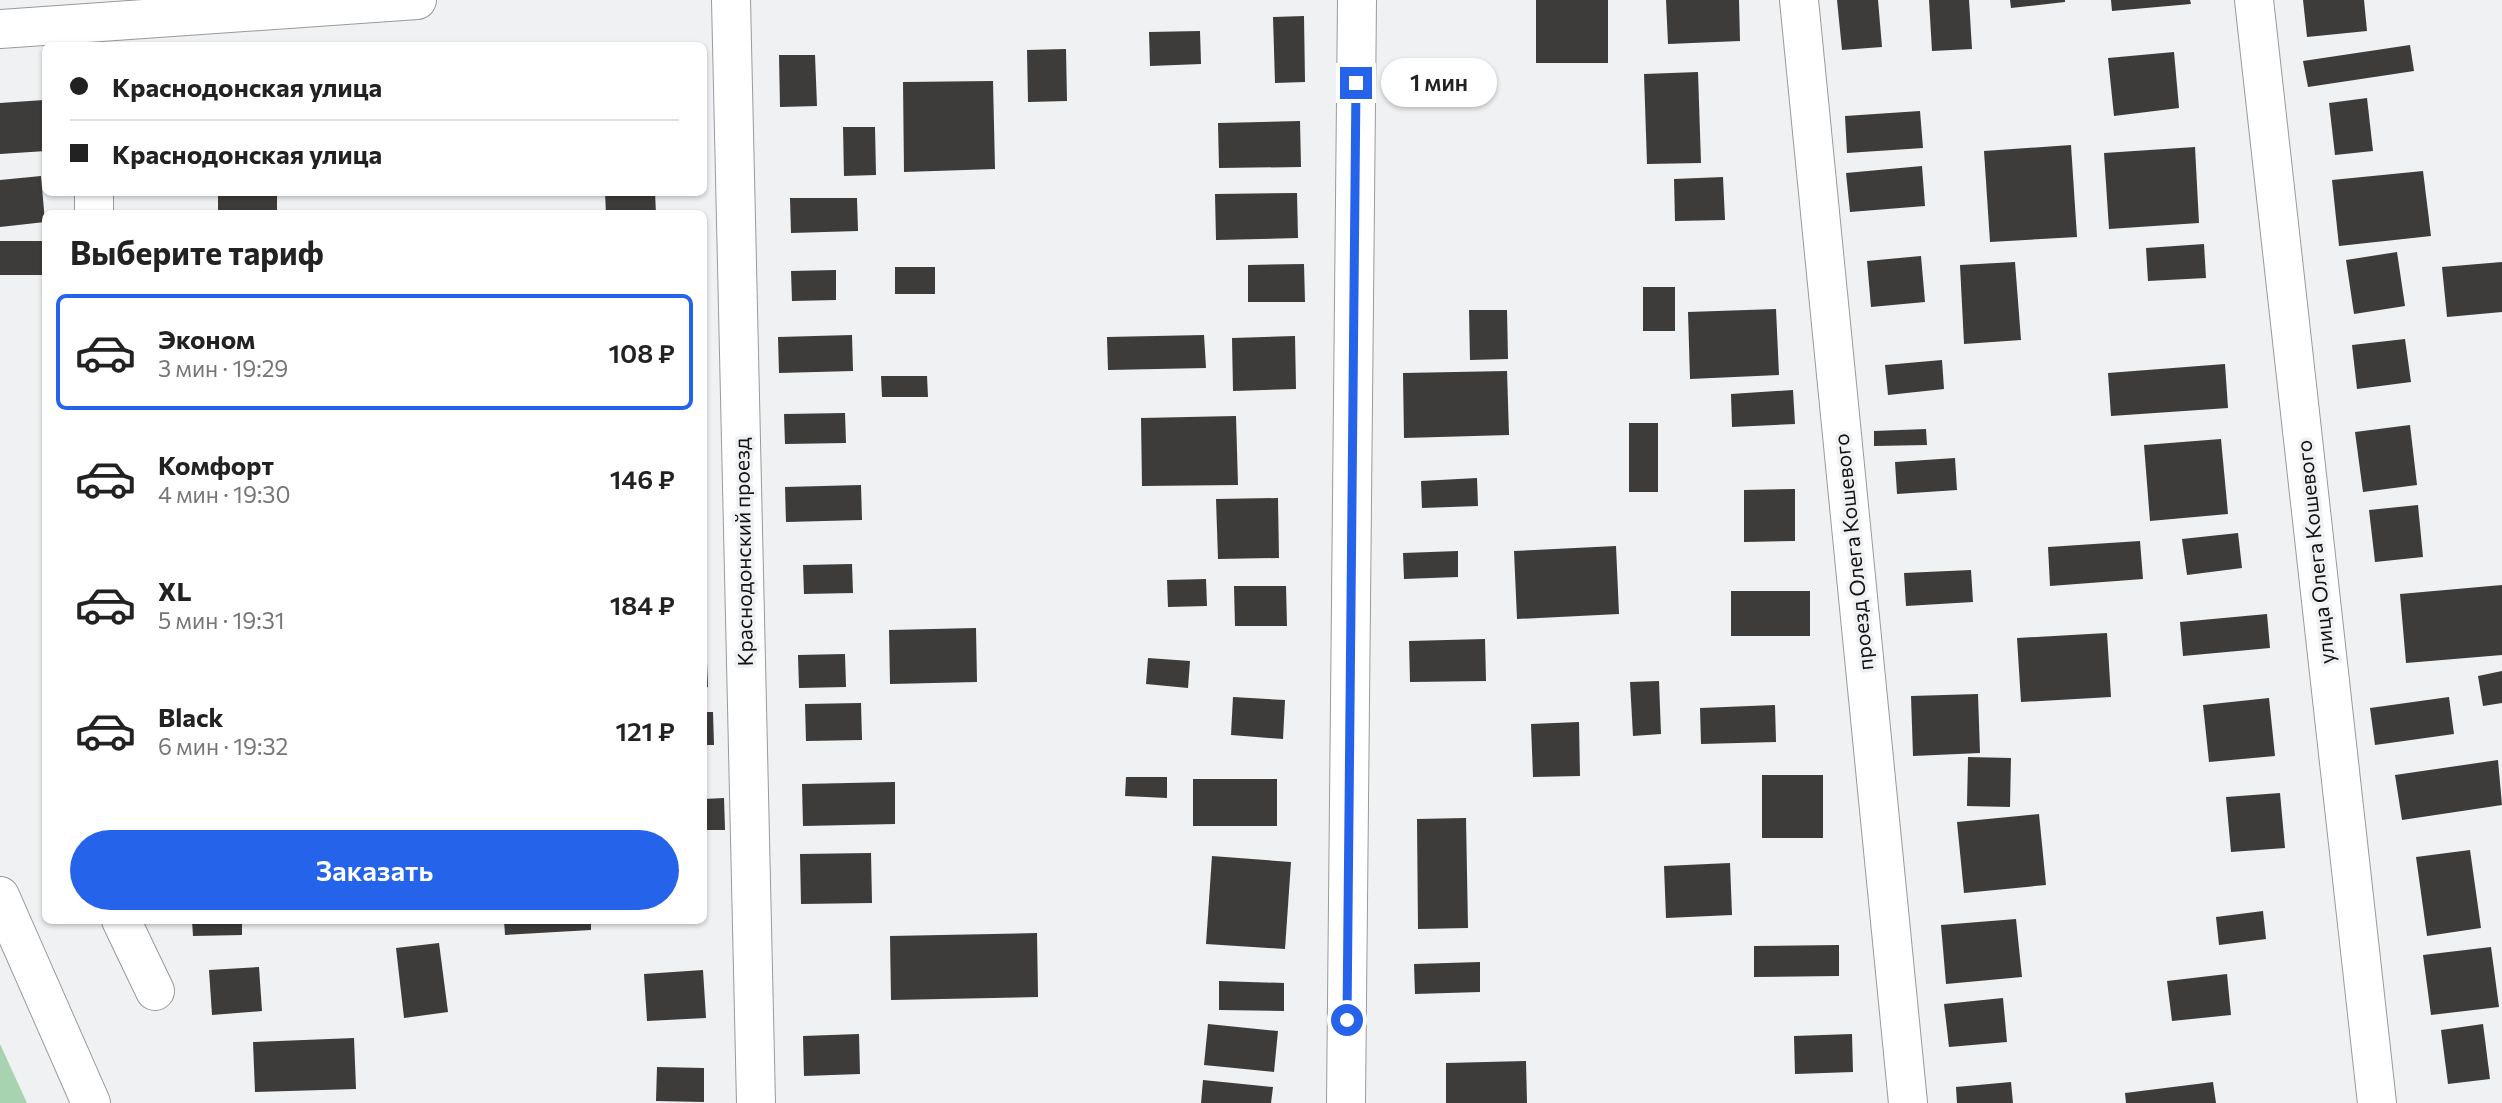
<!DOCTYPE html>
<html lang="ru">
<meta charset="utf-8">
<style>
:root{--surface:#fff;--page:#f6f6f6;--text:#222;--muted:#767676;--line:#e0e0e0;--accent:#2563eb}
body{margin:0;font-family:Commissioner,sans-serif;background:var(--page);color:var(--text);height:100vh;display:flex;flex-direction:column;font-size:26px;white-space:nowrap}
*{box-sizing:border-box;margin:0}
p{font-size:23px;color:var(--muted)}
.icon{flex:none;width:38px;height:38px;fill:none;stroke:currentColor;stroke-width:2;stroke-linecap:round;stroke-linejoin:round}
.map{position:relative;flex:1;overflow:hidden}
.sheet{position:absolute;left:42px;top:210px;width:665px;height:714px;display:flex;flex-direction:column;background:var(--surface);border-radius:10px;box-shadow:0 2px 5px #0004}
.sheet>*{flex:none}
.hud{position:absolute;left:42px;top:42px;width:665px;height:154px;border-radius:10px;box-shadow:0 2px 5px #0004;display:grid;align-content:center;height:154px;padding:0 28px;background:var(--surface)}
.end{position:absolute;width:32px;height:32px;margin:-16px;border:9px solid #2563eb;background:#fff;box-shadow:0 0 0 4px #fff}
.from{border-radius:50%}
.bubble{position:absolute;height:49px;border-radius:24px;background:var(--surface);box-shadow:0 2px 5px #0004;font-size:23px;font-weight:600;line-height:49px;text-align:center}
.hud b{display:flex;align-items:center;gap:24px;height:66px;font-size:26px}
.hud b+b{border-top:2px solid var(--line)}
.hud i{width:18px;height:18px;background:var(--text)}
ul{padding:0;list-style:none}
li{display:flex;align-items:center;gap:21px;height:116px;margin:0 14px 10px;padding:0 14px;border:4px solid transparent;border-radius:10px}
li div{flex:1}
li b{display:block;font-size:26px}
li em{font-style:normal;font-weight:600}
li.on{border-color:var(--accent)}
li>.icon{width:63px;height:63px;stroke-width:1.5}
h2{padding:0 28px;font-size:32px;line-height:84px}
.cta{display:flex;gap:14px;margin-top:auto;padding:14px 28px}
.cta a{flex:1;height:80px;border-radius:42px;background:var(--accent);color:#fff;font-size:28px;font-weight:600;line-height:80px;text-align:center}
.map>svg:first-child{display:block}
.green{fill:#a8d3b1}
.building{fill:#3d3c3b}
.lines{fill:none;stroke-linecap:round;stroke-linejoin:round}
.minor-casing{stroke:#989a9b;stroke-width:40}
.minor{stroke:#fff;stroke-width:38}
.route{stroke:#2563eb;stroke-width:9}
.labels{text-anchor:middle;stroke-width:7;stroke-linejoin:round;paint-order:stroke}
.street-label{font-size:21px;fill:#131314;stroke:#eff1f3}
</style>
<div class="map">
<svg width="2502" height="1103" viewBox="0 0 2502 1103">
<rect width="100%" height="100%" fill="#eff1f3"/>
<!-- green -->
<path class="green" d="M 0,1044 L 27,1103 L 0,1103 Z"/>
<!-- building -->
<g class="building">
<rect x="1536" y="0" width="72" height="63"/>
<path d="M 1666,0 L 1739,0 L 1740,41 L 1668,44 Z"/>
<path d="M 1837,0 L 1878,0 L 1882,47 L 1842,50 Z"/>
<path d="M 1929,0 L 1969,0 L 1972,49 L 1932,51 Z"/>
<path d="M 2010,0 L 2065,0 L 2065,2 L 2011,8 Z"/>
<path d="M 2111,0 L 2190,0 L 2191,4 L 2112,11 Z"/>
<path d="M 2303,0 L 2364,0 L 2367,31 L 2307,37 Z"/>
<path d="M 1304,16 L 1305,82 L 1275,83 L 1273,17 Z"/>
<path d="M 1200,31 L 1201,64 L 1150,66 L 1149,32 Z"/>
<path d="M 2410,45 L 2414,71 L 2308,87 L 2303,61 Z"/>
<path d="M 1066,49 L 1067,101 L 1028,102 L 1027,50 Z"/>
<path d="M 2174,52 L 2179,108 L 2114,116 L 2108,58 Z"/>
<path d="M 779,55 L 815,55 L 817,106 L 780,107 Z"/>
<path d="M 1698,72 L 1701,163 L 1647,164 L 1644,74 Z"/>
<path d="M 993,81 L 995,169 L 904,172 L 903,82 Z"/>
<path d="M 2367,98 L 2373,151 L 2335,155 L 2329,103 Z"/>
<path d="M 44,100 L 46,151 L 0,154 L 0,103 Z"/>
<path d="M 1920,111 L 1923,148 L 1847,153 L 1845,116 Z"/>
<path d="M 1300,121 L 1301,167 L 1219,168 L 1218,123 Z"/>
<path d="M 843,127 L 875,127 L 876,175 L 844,176 Z"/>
<path d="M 2071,145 L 2077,237 L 1990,242 L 1984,151 Z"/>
<path d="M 2195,147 L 2199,223 L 2109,229 L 2104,153 Z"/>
<path d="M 1922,166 L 1925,206 L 1850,212 L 1846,173 Z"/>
<path d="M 2423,171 L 2431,236 L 2339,246 L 2332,180 Z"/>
<path d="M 41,176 L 45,222 L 0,227 L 0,180 Z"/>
<path d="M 1723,177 L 1725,220 L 1675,221 L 1674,179 Z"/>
<rect x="218" y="192" width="59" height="22"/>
<path d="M 605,192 L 655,192 L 656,214 L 606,214 Z"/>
<path d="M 1297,193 L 1298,238 L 1216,240 L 1215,194 Z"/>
<path d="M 790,198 L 857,198 L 858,231 L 791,233 Z"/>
<rect x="0" y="241" width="45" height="34"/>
<path d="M 2204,244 L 2206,278 L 2148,281 L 2146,248 Z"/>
<path d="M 2397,252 L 2405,306 L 2354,314 L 2346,260 Z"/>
<path d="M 1921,256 L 1925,302 L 1871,307 L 1867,261 Z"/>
<path d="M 2015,262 L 2021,340 L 1964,344 L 1960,265 Z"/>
<path d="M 2502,262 L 2502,312 L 2447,317 L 2442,267 Z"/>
<path d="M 1304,264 L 1305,302 L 1248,302 L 1248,265 Z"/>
<rect x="895" y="267" width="40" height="27"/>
<path d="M 836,270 L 836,300 L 792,301 L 791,271 Z"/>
<rect x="1643" y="287" width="32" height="44"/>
<path d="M 1776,309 L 1779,375 L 1690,379 L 1688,312 Z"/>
<path d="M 1469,310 L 1507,310 L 1508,359 L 1470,360 Z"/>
<path d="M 852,335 L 853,371 L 779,373 L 778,337 Z"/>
<path d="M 1204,335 L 1206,368 L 1108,370 L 1107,337 Z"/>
<path d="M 1295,336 L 1296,389 L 1233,391 L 1232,338 Z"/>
<path d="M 2405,339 L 2411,382 L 2357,389 L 2352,345 Z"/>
<path d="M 1942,360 L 1944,389 L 1888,395 L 1885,365 Z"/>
<path d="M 2225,364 L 2228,408 L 2111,416 L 2108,373 Z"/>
<path d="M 1507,371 L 1509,435 L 1404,438 L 1403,373 Z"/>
<path d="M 881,376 L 927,376 L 928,397 L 882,397 Z"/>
<path d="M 1793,390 L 1795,424 L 1732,427 L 1731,394 Z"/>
<path d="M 845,413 L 846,443 L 785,444 L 784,414 Z"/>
<path d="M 1236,416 L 1238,485 L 1142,486 L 1141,418 Z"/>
<rect x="1629" y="423" width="29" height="69"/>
<path d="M 2410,425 L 2417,485 L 2363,492 L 2355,432 Z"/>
<path d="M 1926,429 L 1927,445 L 1874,446 L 1874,431 Z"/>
<path d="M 2221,439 L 2228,514 L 2150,521 L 2144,445 Z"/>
<path d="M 1955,458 L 1957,490 L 1897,494 L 1895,462 Z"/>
<path d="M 1477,478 L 1478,506 L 1422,508 L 1421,481 Z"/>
<path d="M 861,485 L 862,520 L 786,522 L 785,487 Z"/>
<path d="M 1795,489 L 1795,541 L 1744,542 L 1744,490 Z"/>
<path d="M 1278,498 L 1279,558 L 1218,559 L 1216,499 Z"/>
<path d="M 2418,505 L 2423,557 L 2375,562 L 2369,510 Z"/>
<path d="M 2238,533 L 2242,568 L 2187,575 L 2182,539 Z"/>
<path d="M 2140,541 L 2143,579 L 2050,586 L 2048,547 Z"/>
<path d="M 1616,546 L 1619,614 L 1517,619 L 1514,551 Z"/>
<path d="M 1458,551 L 1458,577 L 1404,579 L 1403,553 Z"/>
<path d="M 852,564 L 853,593 L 804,594 L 803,565 Z"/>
<path d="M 1971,570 L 1973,602 L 1906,606 L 1904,573 Z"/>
<path d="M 1206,579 L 1207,606 L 1168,607 L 1167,580 Z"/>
<path d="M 2502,585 L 2502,655 L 2406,663 L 2400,594 Z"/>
<path d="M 1234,586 L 1286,586 L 1287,626 L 1235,626 Z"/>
<rect x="1731" y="591" width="79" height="45"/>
<path d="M 2267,614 L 2270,648 L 2183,656 L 2180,622 Z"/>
<path d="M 976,628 L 977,682 L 890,684 L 889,630 Z"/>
<path d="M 2107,633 L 2111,697 L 2021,702 L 2017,638 Z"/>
<path d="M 1485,639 L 1486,681 L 1410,682 L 1409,641 Z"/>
<path d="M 704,640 L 706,640 L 708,687 L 704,688 Z"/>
<path d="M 845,654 L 846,687 L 799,688 L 798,655 Z"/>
<path d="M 1148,658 L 1190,661 L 1188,688 L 1146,684 Z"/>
<path d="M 2502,671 L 2502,703 L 2483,706 L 2478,676 Z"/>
<path d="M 1659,681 L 1661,734 L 1633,736 L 1630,682 Z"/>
<path d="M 1978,694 L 1980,753 L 1913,756 L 1911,696 Z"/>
<path d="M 1233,697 L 1285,700 L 1283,739 L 1231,735 Z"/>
<path d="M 2449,697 L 2454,734 L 2375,745 L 2370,708 Z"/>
<path d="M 2269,698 L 2275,756 L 2209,762 L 2203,705 Z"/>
<path d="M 861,703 L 862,740 L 806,741 L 805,704 Z"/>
<path d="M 1775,705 L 1776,742 L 1701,744 L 1700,708 Z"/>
<path d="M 704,712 L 713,712 L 714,745 L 704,745 Z"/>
<path d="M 1579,722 L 1580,776 L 1533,777 L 1531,724 Z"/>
<path d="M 1968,757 L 2011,758 L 2010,807 L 1967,806 Z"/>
<path d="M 2498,760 L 2502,805 L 2402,820 L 2395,775 Z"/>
<rect x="1762" y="775" width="61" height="63"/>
<path d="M 1126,777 L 1167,777 L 1167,798 L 1125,796 Z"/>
<rect x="1193" y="779" width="84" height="47"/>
<path d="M 895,782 L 895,824 L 803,826 L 802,784 Z"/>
<path d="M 2280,793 L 2285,848 L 2231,852 L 2226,797 Z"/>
<path d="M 724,798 L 725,830 L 704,830 L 704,799 Z"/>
<path d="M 2039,814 L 2046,885 L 1964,893 L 1957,822 Z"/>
<path d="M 1466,818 L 1468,928 L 1418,929 L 1417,819 Z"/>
<path d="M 2470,850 L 2481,928 L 2427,936 L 2416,857 Z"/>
<path d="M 871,853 L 872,903 L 801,904 L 800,854 Z"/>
<path d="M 1212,856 L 1291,862 L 1285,949 L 1206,944 Z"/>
<path d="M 1730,863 L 1732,915 L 1666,918 L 1664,866 Z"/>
<path d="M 2263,911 L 2266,939 L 2219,945 L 2216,917 Z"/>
<path d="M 2016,919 L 2022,977 L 1946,984 L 1941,925 Z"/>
<path d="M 192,920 L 242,920 L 242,935 L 193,936 Z"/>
<path d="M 504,920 L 591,920 L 591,930 L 505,935 Z"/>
<path d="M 1037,933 L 1038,997 L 891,1000 L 890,936 Z"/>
<path d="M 439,943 L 448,1012 L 404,1018 L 396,948 Z"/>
<path d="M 1839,945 L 1839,976 L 1754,977 L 1754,946 Z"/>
<path d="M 2491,947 L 2499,1007 L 2431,1015 L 2423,955 Z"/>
<path d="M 1480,962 L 1480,992 L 1415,994 L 1414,964 Z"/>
<path d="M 259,967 L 262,1011 L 212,1015 L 209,970 Z"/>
<path d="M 703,970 L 706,1018 L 647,1021 L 644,974 Z"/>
<path d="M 2227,974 L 2231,1015 L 2172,1021 L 2167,981 Z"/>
<path d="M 1219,981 L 1284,983 L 1284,1011 L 1219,1010 Z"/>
<path d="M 2003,998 L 2007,1042 L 1949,1047 L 1944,1004 Z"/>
<path d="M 1208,1024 L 1278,1031 L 1274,1072 L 1204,1065 Z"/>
<path d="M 2483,1024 L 2490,1079 L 2448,1084 L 2441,1030 Z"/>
<path d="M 859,1034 L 860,1074 L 804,1076 L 803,1036 Z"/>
<path d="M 1852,1034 L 1853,1072 L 1795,1074 L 1794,1036 Z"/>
<path d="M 354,1038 L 356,1089 L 255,1092 L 253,1042 Z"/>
<path d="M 1526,1061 L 1527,1103 L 1446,1103 L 1446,1063 Z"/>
<path d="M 657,1067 L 704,1068 L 704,1102 L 656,1101 Z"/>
<path d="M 1203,1080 L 1273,1087 L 1271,1103 L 1201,1103 Z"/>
<path d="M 2011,1082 L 2013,1103 L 1957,1103 L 1956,1087 Z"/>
<path d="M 2213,1082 L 2216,1103 L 2126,1103 L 2125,1093 Z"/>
</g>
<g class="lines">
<!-- minor casing -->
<g class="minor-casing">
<g id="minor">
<path d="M 731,0 L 756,1103"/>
<path d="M 1799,0 L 1908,1103"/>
<path d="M 2254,0 L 2377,1103"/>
<path d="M 0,29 L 417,0"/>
<path d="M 94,214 L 94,192"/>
<path d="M 0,896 L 91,1103"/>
<path d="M 121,920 L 155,991"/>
<path d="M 1346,1103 L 1357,0"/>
</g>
</g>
<!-- minor -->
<use href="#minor" class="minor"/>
</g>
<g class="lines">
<!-- route -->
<path class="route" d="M 1347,1020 L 1356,83"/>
</g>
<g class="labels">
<!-- street labels -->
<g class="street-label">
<text transform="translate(744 552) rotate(-91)" y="7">Краснодонский проезд</text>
<text transform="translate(1854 552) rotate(-96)" y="7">проезд Олега Кошевого</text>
<text transform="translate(2316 552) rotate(-96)" y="7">улица Олега Кошевого</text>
</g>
</g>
</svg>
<i class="end from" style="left:1347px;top:1020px"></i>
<i class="end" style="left:1356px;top:83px"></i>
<div class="bubble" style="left:1381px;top:58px;width:116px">1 мин</div>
<div class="hud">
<b><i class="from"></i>Краснодонская улица</b>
<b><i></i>Краснодонская улица</b>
</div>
<section class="sheet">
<h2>Выберите тариф</h2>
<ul>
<li class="on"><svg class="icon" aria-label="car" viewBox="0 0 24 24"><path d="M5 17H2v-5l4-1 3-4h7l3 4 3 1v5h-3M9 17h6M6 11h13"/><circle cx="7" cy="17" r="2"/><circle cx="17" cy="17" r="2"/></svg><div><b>Эконом</b><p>3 мин · 19:29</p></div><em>108 ₽</em></li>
<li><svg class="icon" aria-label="car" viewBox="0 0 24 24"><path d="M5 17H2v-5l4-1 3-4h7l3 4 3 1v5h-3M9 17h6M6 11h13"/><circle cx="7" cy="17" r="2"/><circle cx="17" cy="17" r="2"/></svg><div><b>Комфорт</b><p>4 мин · 19:30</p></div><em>146 ₽</em></li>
<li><svg class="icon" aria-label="car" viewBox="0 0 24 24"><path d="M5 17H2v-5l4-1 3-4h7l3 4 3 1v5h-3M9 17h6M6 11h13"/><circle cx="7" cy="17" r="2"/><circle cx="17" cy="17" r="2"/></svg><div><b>XL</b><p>5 мин · 19:31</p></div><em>184 ₽</em></li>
<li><svg class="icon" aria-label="car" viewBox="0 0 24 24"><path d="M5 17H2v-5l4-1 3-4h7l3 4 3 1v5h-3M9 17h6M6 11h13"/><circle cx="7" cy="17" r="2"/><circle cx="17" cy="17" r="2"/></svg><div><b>Black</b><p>6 мин · 19:32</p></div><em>121 ₽</em></li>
</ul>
<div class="cta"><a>Заказать</a></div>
</section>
</div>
